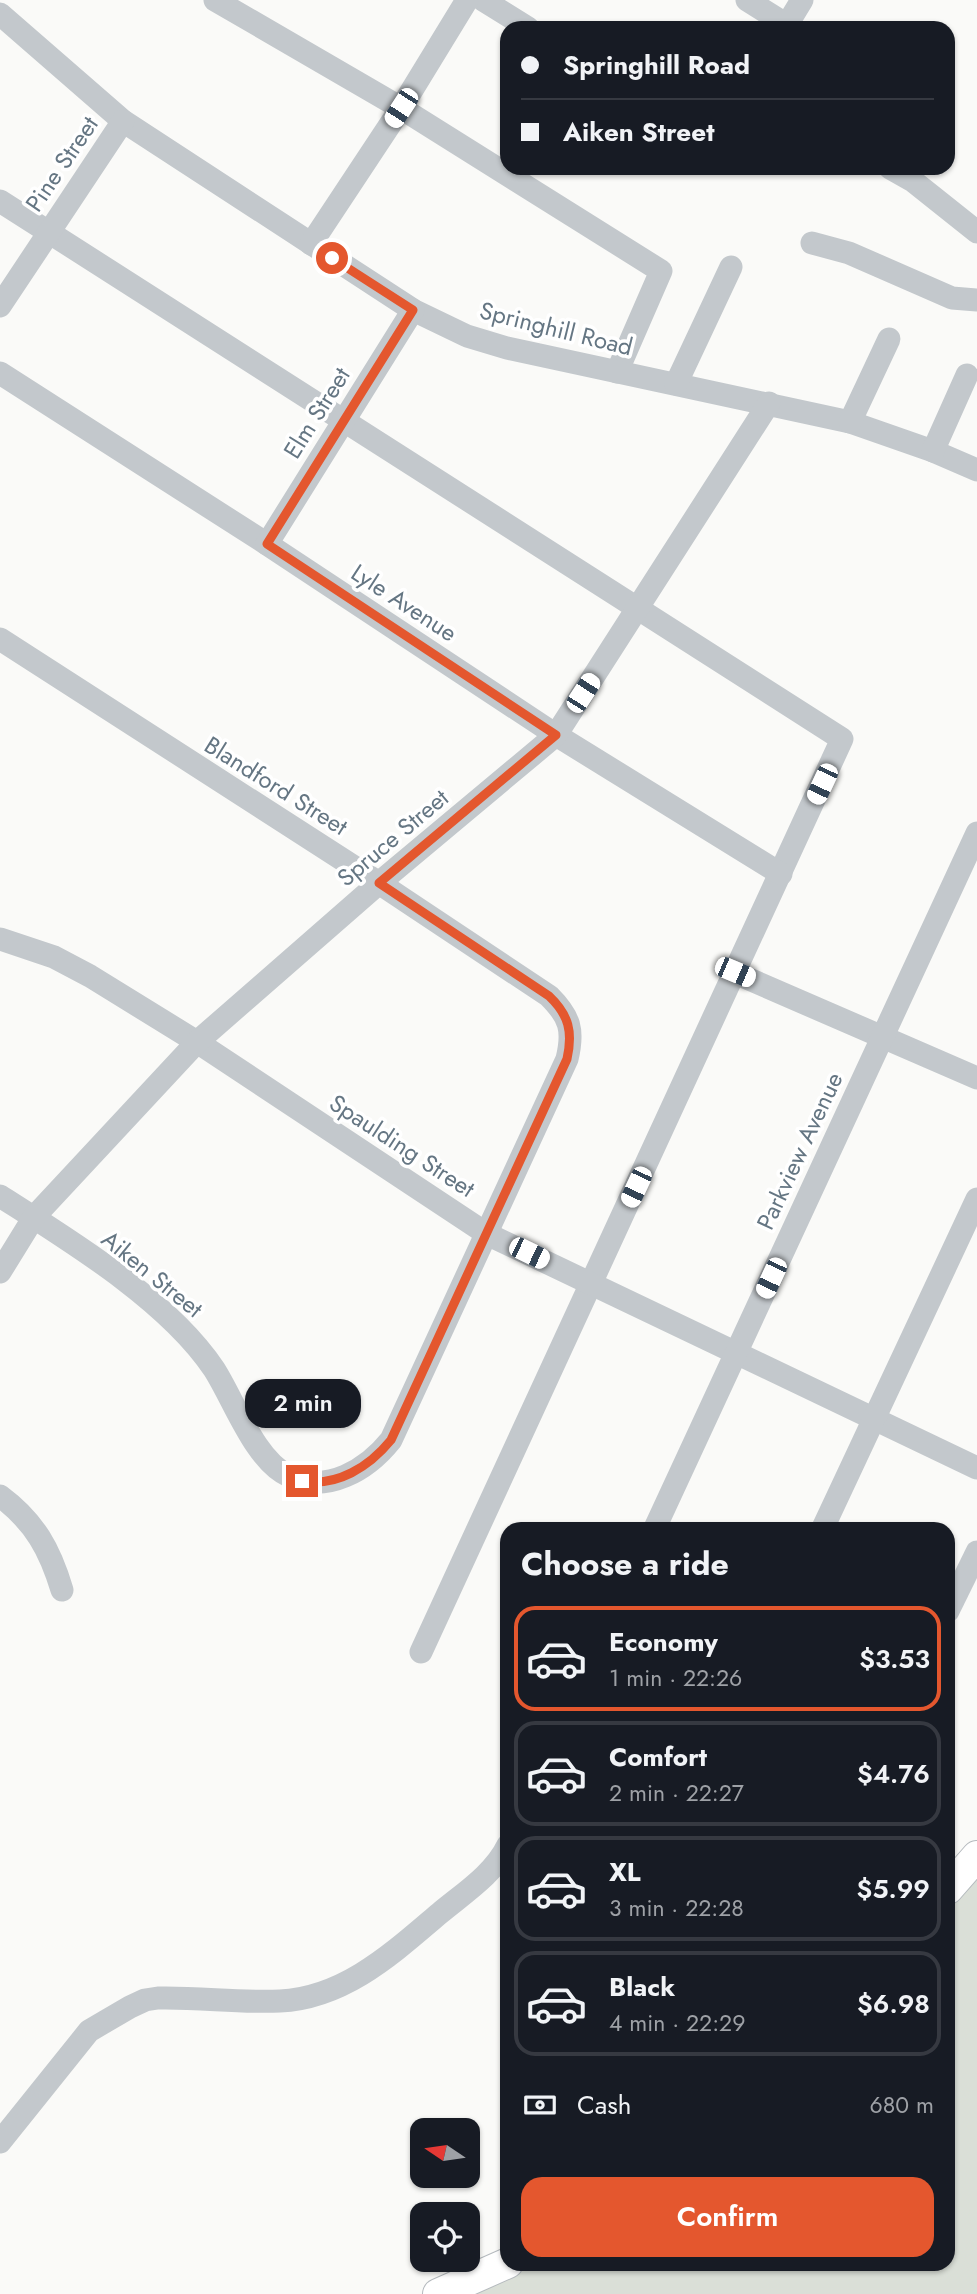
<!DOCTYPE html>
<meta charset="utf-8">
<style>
:root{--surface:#171b24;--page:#242831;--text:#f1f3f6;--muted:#9ea1a6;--line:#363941;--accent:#e4572e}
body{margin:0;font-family:Jost,sans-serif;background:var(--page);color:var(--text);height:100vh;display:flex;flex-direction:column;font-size:26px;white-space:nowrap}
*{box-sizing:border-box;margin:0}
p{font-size:23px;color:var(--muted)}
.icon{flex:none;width:38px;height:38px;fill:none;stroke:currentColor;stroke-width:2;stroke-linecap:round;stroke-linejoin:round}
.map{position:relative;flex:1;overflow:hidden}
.side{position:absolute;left:500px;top:1522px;width:455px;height:749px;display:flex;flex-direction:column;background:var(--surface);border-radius:21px;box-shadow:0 2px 5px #0004}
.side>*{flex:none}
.guide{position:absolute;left:500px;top:21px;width:455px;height:154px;border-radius:21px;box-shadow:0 2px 5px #0004;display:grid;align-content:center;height:154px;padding:0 21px;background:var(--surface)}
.needle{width:46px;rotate:283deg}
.controls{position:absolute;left:410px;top:2118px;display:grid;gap:14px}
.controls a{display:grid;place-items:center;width:70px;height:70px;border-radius:14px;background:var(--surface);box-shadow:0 2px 5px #0004;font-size:35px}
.end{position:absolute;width:32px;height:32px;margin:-16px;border:9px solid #e4572e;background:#fff;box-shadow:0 0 0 4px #fff}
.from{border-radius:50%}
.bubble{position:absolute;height:49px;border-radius:21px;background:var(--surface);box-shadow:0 2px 5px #0004;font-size:23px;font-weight:600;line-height:49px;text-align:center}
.car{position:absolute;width:21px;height:42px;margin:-21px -10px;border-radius:9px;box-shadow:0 0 5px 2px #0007;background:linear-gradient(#fff 24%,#345 0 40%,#fff 0 76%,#345 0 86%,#fff 0)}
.guide b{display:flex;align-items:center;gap:24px;height:66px;font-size:26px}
.guide b+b{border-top:2px solid var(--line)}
.guide i{width:18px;height:18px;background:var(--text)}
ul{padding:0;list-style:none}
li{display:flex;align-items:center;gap:21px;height:105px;margin:0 14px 10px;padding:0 7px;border:4px solid var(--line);border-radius:21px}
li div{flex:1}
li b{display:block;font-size:26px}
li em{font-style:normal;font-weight:600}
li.on{border-color:var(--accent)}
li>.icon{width:63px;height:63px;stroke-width:1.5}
h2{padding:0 21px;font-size:32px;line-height:84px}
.pay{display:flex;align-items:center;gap:18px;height:77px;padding:0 21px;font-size:26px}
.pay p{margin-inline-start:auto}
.action{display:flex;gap:14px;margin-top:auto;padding:14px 21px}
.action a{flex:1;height:80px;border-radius:21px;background:var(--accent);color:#fff;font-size:28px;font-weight:600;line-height:80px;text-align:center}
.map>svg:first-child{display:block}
.green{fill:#dadfd7}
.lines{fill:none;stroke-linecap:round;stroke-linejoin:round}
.major-casing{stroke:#b5babe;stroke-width:32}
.minor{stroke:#c3c8cc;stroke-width:23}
.major{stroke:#fff;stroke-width:30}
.route{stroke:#e4572e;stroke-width:9}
.labels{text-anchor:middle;stroke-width:7;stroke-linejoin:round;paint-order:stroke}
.street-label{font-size:24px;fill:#657683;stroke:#fff}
</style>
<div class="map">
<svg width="977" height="2294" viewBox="0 0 977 2294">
<rect width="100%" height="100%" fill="#fafaf8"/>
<!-- green -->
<path class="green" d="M 977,1876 L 977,2294 L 461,2294 L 527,2265 L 948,2264 L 949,1908 Z"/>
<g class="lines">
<!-- major casing -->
<g class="major-casing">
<g id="major">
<path d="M 948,1889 L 977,1856"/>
<path d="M 438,2294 L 508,2263"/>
</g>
</g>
<!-- minor -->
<g class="minor">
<path d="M 215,0 L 401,108 L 661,271 L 617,372"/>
<path d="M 483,0 L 528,28"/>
<path d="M 747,0 L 787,25"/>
<path d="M 0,14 L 123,121 L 413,310 L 467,336 L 507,348 L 850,422 L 933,451 L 977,470"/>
<path d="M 785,28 L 802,0"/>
<path d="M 890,168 L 913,181 L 977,232"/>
<path d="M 0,201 L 842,739 L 421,1652"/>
<path d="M 812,243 L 849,253 L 952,298 L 977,300"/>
<path d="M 311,244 L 401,108 L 467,0"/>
<path d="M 0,306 L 123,121"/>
<path d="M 0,373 L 267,544 L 556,735 L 781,874"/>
<path d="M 676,384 L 731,267"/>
<path d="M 850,422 L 889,339"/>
<path d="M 933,451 L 967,375"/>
<path d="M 267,544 L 413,310"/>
<path d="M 0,639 L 379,883 L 549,996 C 570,1017 574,1030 567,1059 L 391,1440 C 367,1470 327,1494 289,1476 C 255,1461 234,1400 214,1369 C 168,1300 69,1240 0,1196"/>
<path d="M 0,939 L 54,957 L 90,976 L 197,1042 L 487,1234 L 977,1468"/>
<path d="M 735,973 L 977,1078"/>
<path d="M 0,1272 L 34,1217 L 197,1042 L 379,883 L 556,735 L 769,403"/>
<path d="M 0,1496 C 35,1522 50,1550 62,1590"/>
<path d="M 654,1530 L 977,833"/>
<path d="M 822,1530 L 977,1199"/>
<path d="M 948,1611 L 977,1552"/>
<path d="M 0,2142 L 89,2031 L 130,2007 L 145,2000 L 158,1998 C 199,1997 240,2003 280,2001 C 345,1998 394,1952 440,1913 C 464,1893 494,1874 508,1845"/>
</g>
<!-- major -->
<use href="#major" class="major"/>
</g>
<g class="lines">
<!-- route -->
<path class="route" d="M 302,1481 C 337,1487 369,1467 391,1440 L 567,1059 C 573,1032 569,1015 549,996 L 379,883 L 556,735 L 267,544 L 413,310 L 332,258"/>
</g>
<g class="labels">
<!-- street labels -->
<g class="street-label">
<text transform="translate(62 164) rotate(-56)" y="8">Pine Street</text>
<text transform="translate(556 329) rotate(14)" y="8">Springhill Road</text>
<text transform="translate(317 413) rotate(-58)" y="8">Elm Street</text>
<text transform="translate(404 603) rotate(33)" y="8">Lyle Avenue</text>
<text transform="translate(276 786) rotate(32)" y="8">Blandford Street</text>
<text transform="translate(393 838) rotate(-40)" y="8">Spruce Street</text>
<text transform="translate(402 1146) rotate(33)" y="8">Spaulding Street</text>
<text transform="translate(800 1151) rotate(-65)" y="8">Parkview Avenue</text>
<text transform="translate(152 1274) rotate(39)" y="8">Aiken Street</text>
</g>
</g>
</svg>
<div class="controls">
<a><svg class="needle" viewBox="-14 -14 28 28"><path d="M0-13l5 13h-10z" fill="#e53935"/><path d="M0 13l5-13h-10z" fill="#9ea1a6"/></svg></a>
<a><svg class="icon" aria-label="locate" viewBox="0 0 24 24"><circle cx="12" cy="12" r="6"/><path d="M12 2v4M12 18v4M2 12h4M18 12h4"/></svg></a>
</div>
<i class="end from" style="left:332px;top:258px"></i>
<i class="end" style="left:302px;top:1481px"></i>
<div class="bubble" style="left:245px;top:1379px;width:116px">2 min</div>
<i class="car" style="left:401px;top:108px;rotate:213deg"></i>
<i class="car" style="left:583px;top:693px;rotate:33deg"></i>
<i class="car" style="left:822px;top:784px;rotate:205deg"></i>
<i class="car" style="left:735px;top:972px;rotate:113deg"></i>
<i class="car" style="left:636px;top:1187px;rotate:205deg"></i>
<i class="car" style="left:529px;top:1253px;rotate:116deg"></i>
<i class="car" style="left:771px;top:1278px;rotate:205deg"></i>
<div class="guide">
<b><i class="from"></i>Springhill Road</b>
<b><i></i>Aiken Street</b>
</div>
<section class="side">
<h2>Choose a ride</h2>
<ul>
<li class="on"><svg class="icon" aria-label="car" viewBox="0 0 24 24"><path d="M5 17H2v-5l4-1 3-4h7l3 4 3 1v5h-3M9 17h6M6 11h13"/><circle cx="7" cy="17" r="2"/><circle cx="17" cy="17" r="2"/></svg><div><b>Economy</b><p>1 min · 22:26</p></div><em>$3.53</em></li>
<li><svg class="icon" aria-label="car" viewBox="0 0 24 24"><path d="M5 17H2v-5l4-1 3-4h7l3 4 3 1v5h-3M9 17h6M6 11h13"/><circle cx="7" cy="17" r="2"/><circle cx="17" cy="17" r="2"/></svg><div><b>Comfort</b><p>2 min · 22:27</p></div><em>$4.76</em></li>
<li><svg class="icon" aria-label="car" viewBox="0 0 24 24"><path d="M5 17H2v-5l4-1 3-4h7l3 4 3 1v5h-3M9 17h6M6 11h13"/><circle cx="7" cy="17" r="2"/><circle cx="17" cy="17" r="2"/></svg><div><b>XL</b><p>3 min · 22:28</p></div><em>$5.99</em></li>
<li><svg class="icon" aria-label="car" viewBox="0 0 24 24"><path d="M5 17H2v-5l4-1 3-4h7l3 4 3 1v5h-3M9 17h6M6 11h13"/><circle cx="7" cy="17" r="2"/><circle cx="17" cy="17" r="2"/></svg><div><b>Black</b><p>4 min · 22:29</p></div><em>$6.98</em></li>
</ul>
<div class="pay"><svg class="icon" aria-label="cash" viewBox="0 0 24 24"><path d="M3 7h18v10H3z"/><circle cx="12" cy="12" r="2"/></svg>Cash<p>680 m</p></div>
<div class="action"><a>Confirm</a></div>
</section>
</div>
